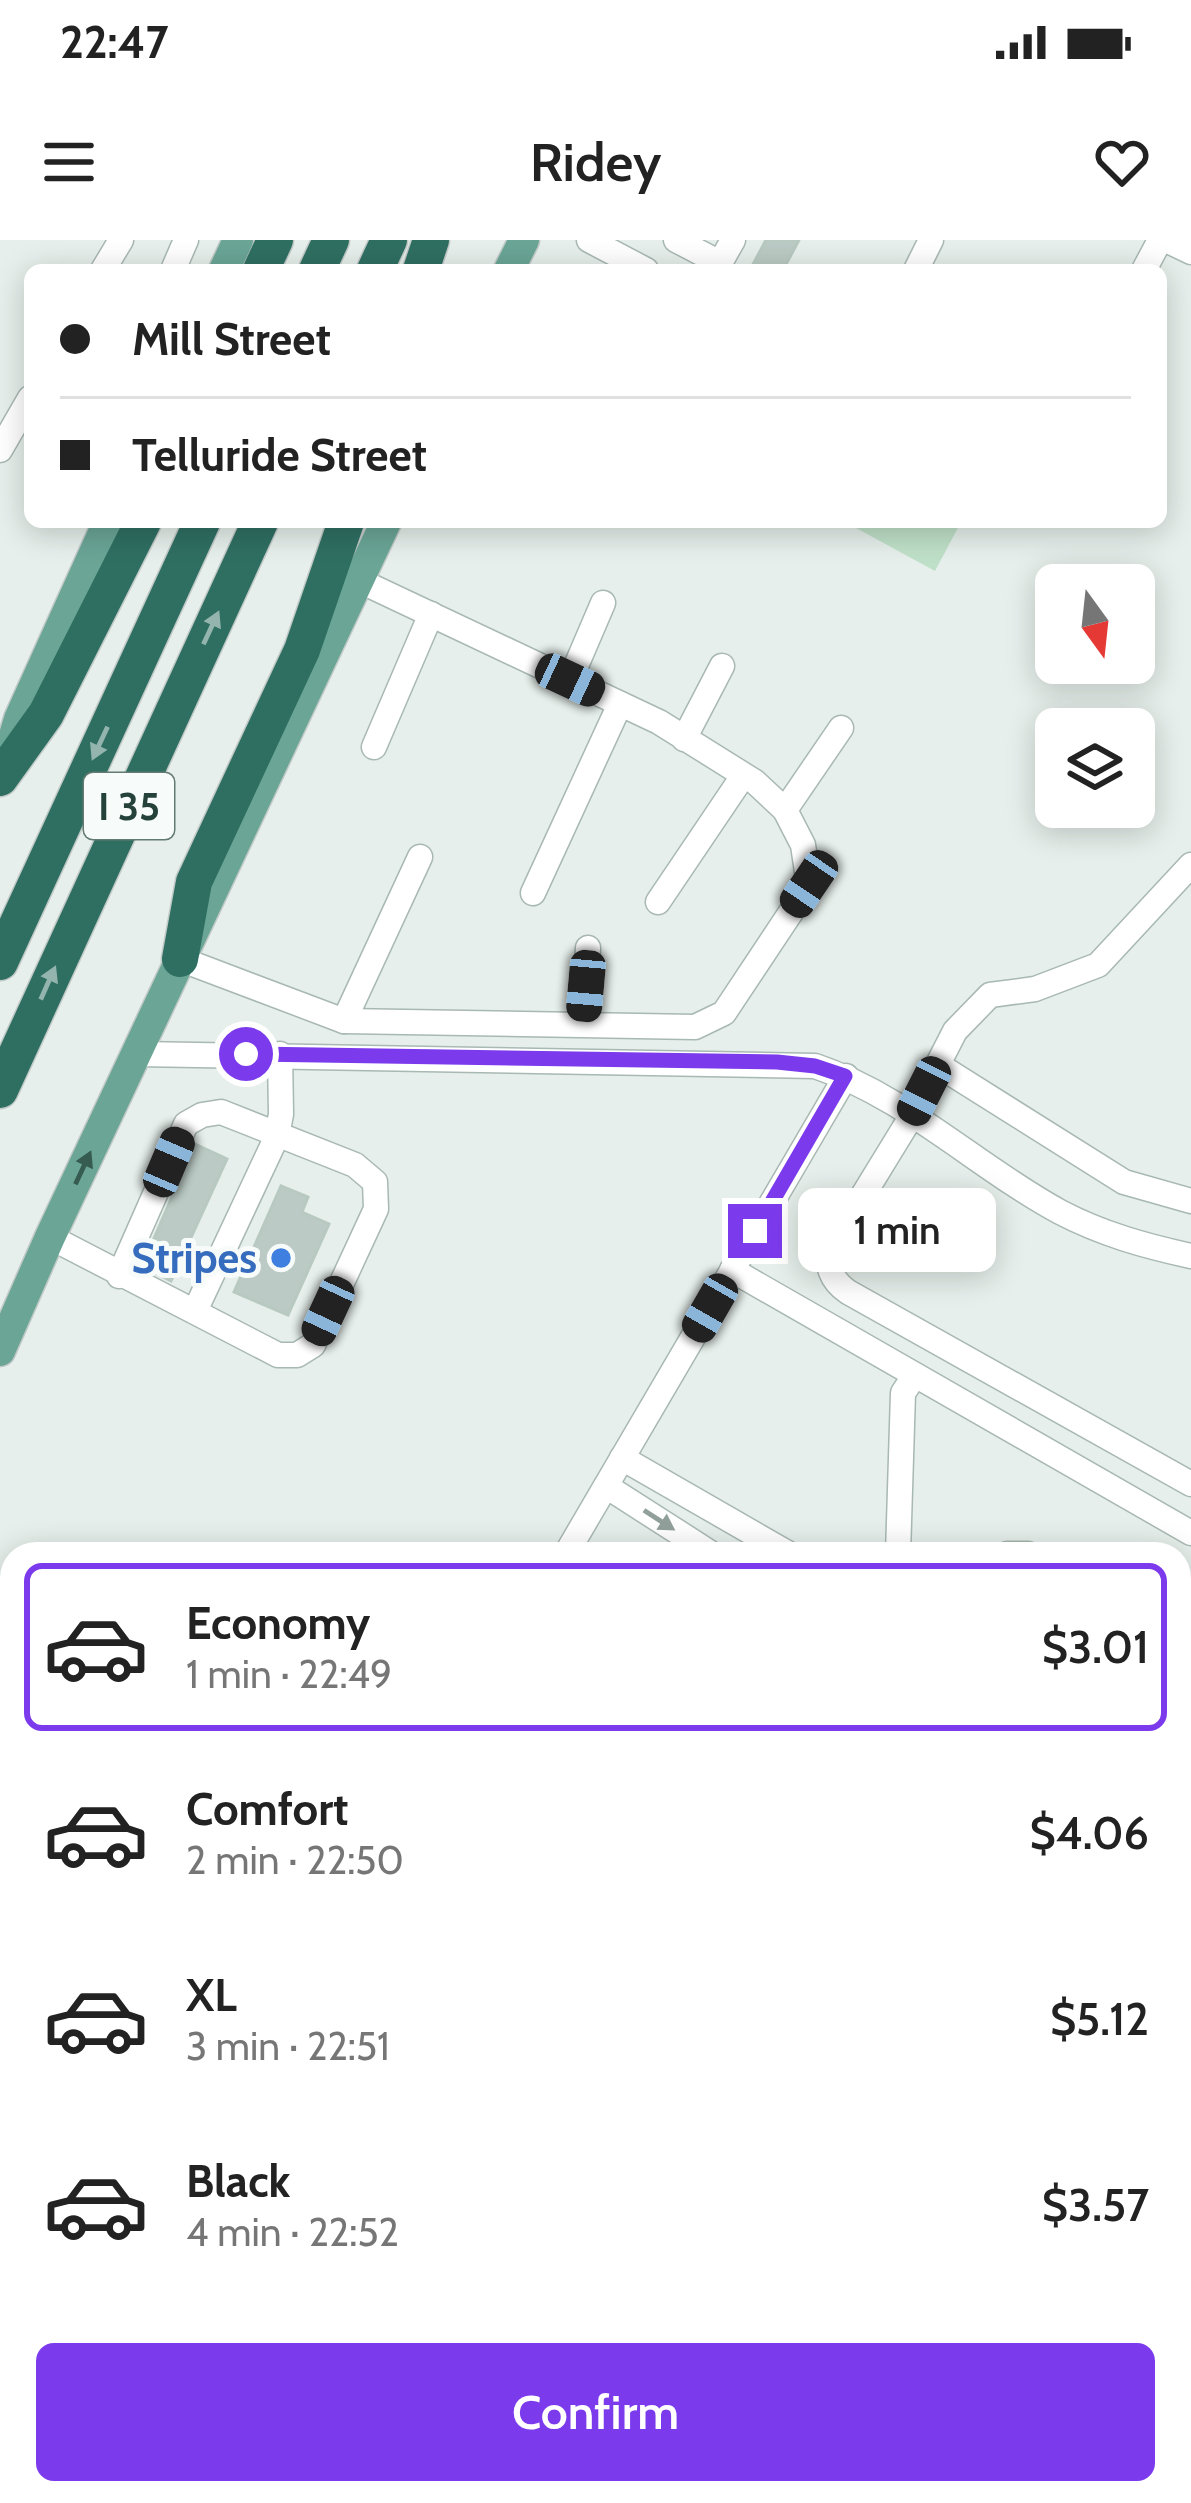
<!DOCTYPE html>
<meta charset="utf-8">
<style>
:root{--surface:#fff;--page:#f6f6f6;--text:#222;--muted:#767676;--line:#e0e0e0;--accent:#7c3aed}
body{margin:0;font-family:Cabin,sans-serif;background:var(--page);color:var(--text);height:100vh;display:flex;flex-direction:column;font-size:45px;white-space:nowrap}
*{box-sizing:border-box;margin:0}
p{font-size:39px;color:var(--muted)}
.icon{flex:none;width:66px;height:66px;fill:none;stroke:currentColor;stroke-width:2;stroke-linecap:round;stroke-linejoin:round}
.map{position:relative;flex:1;overflow:hidden}
.details{position:absolute;left:0px;top:1302px;width:1191px;height:963px;display:flex;flex-direction:column;background:var(--surface);border-radius:36px 36px 0 0;box-shadow:0 6px 30px #0003}
.details>*{flex:none}
.guide{position:absolute;left:24px;top:24px;width:1143px;height:264px;border-radius:18px;box-shadow:0 6px 30px #0003;display:grid;align-content:center;height:264px;padding:0 36px;background:var(--surface)}
.needle{width:78px;rotate:165deg}
.buttons{position:absolute;left:1035px;top:324px;display:grid;gap:24px}
.buttons a{display:grid;place-items:center;width:120px;height:120px;border-radius:18px;background:var(--surface);box-shadow:0 6px 30px #0003;font-size:60px}
.end{position:absolute;width:54px;height:54px;margin:-27px;border:15px solid #7c3aed;background:#fff;box-shadow:0 0 0 6px #fff}
.from{border-radius:50%}
.bubble{position:absolute;height:84px;border-radius:18px;background:var(--surface);box-shadow:0 6px 30px #0003;font-size:39px;font-weight:600;line-height:84px;text-align:center}
.car{position:absolute;width:36px;height:72px;margin:-36px -18px;border-radius:15px;box-shadow:0 0 9px 3px #0007;background:linear-gradient(#222 24%,#8ab4d8 0 40%,#222 0 76%,#8ab4d8 0 86%,#222 0)}
.guide b{display:flex;align-items:center;gap:42px;height:114px;font-size:45px}
.guide b+b{border-top:3px solid var(--line)}
.guide i{width:30px;height:30px;background:var(--text)}
ul{padding:21px 0 0;list-style:none}
li{display:flex;align-items:center;gap:36px;height:168px;margin:0 24px 18px;padding:0 12px;border:6px solid transparent;border-radius:18px}
li div{flex:1}
li b{display:block;font-size:45px}
li em{font-style:normal;font-weight:600}
li.current{border-color:var(--accent)}
li>.icon{width:108px;height:108px;stroke-width:1.5}
.primary-button{display:flex;gap:24px;margin-top:auto;padding:24px 36px}
.primary-button a{flex:1;height:138px;border-radius:18px;background:var(--accent);color:#fff;font-size:48px;font-weight:600;line-height:138px;text-align:center}
.status{display:flex;justify-content:space-between;align-items:center;height:84px;padding:0 60px;background:var(--surface);direction:ltr}
.status svg{height:33px;fill:currentColor}
header{display:flex;justify-content:space-between;align-items:center;height:156px;padding:0 36px;background:var(--surface);font-size:54px;font-weight:600}
.map>svg:first-child{display:block}
.green{fill:#bfe0c8}
.building{fill:#bbcac4;stroke:#b8c9c2;stroke-width:3}
.lines{fill:none;stroke-linecap:round;stroke-linejoin:round}
.minor-casing{stroke:#a8b8b2;stroke-width:27}
.major-casing{stroke:#c2cac8;stroke-width:33}
.highway-casing{stroke:#c2cac8;stroke-width:39}
.minor{stroke:#fff;stroke-width:24}
.major{stroke:#6aa596;stroke-width:30}
.highway{stroke:#2f6f62;stroke-width:36}
.oneway{fill:#93b5ae}
.oneway2{fill:#365b51}
.oneway3{fill:#92a09c}
.route{stroke:#7c3aed;stroke-width:15}
.shop-dot{fill:#3f7fe0;stroke:#f7fbf9;stroke-width:4.5}
.labels{text-anchor:middle;stroke-width:10;stroke-linejoin:round;paint-order:stroke}
.shield{fill:#f7fbf9;stroke:#637a73;stroke-width:3}
.shield-label{font-size:39px;font-weight:bold;fill:#24423a}
.shop-label{font-size:42px;font-weight:bold;fill:#366cbe;stroke:#f7fbf9;text-anchor:end}
</style>
<div class="status"><b>22:47</b><svg viewBox="0 0 49 12"><path d="M0 12V9h3v3zM5 12V6h3v6zM10 12V3h3v9zM15 12V0h3v12zM26 1h20v11H26zM47 4h2v5h-2z"/></svg></div>
<header><svg class="icon" aria-label="menu" viewBox="0 0 24 24"><path d="M4 6h16M4 12h16M4 18h16"/></svg>Ridey<svg class="icon" aria-label="heart" viewBox="0 0 24 24"><path d="M12 20l-8-8c-3-5 5-10 8-4 3-6 11-1 8 4z"/></svg></header>
<div class="map">
<svg width="1191" height="2263" viewBox="0 0 1191 2263">
<rect width="100%" height="100%" fill="#e6efeb"/>
<!-- green -->
<path class="green" d="M 845,282 L 961,282 L 935,331 Z"/>
<!-- building -->
<g class="building">
<path d="M 766,0 L 799,0 L 783,30 L 750,30 Z"/>
<path d="M 195,904 L 227,919 L 171,1041 L 142,1026 Z"/>
<path d="M 281,946 L 308,957 L 302,972 L 329,984 L 288,1075 L 234,1052 Z"/>
</g>
<g class="lines">
<!-- minor casing -->
<g class="minor-casing">
<g id="minor">
<path d="M 589,0 L 646,30"/>
<path d="M 676,0 L 720,23 L 733,0"/>
<path d="M 1166,0 L 1191,12"/>
<path d="M 103,30 L 121,0"/>
<path d="M 173,30 L 186,0"/>
<path d="M 916,30 L 931,0"/>
<path d="M 1144,30 L 1160,0"/>
<path d="M 0,210 L 30,158"/>
<path d="M 570,440 L 603,363"/>
<path d="M 684,499 L 722,426"/>
<path d="M 374,507 L 431,374"/>
<path d="M 785,570 L 841,488"/>
<path d="M 1191,625 L 1098,725 L 1035,749 L 990,755 L 955,791 L 911,877 L 832,1006 C 825,1025 831,1040 848,1052 L 1191,1244"/>
<path d="M 533,653 L 620,464"/>
<path d="M 658,662 L 743,536"/>
<path d="M 180,719 L 344,781 L 695,787 L 724,773 L 809,645 L 803,605 L 785,570 L 755,542 L 659,482 L 358,340"/>
<path d="M 344,781 L 420,617"/>
<path d="M 583,784 L 588,708"/>
<path d="M 137,814 L 815,826 C 905,856 977,927 1060,972 C 1102,994 1145,1006 1191,1016"/>
<path d="M 938,825 L 1124,942 L 1191,961"/>
<path d="M 50,997 L 278,1115 L 297,1115 L 313,1105 L 376,969 L 375,942 L 355,925 L 221,872 L 202,875 L 186,884 L 119,1036"/>
<path d="M 732,1030 L 1191,1293"/>
<path d="M 195,1071 L 277,896 L 281,874 L 280,814"/>
<path d="M 622,1218 L 789,1314"/>
<path d="M 606,1246 L 712,1314"/>
<path d="M 566,1314 L 846,836"/>
<path d="M 898,1314 L 903,1153 L 915,1135"/>
<path d="M 1007,1314 L 1028,1314"/>
<path d="M 1179,1386 L 1191,1393"/>
<path d="M 1179,1492 L 1191,1499"/>
<path d="M 1179,1587 L 1191,1594"/>
<path d="M 0,1603 L 12,1610"/>
<path d="M 0,1699 L 12,1706"/>
<path d="M 0,1896 L 12,1904"/>
<path d="M 1179,1969 L 1191,1975"/>
<path d="M 0,2000 L 12,2016"/>
<path d="M 0,2068 L 12,2048"/>
<path d="M 1179,2087 L 1191,2094"/>
<path d="M 1179,2183 L 1191,2190"/>
<path d="M 165,2253 L 183,2263"/>
<path d="M 632,2253 L 650,2263"/>
<path d="M 88,2263 L 97,2253"/>
</g>
</g>
<!-- major casing -->
<g class="major-casing">
<g id="major">
<path d="M 224,30 L 238,0"/>
<path d="M 509,30 L 524,0"/>
<path d="M 7,519 L 19,479 L 108,282"/>
<path d="M 0,1111 L 50,997 L 386,282"/>
</g>
</g>
<!-- highway casing -->
<g class="highway-casing">
<g id="highway">
<path d="M 261,30 L 275,0"/>
<path d="M 317,30 L 331,0"/>
<path d="M 375,30 L 389,0"/>
<path d="M 421,30 L 431,0"/>
<path d="M 0,538 L 46,474 L 143,282"/>
<path d="M 180,719 L 194,642 L 302,410 L 346,282"/>
<path d="M 0,722 L 202,282"/>
<path d="M 0,850 L 260,282"/>
</g>
</g>
<!-- minor -->
<use href="#minor" class="minor"/>
<!-- major -->
<use href="#major" class="major"/>
<!-- highway -->
<use href="#highway" class="highway"/>
</g>
<!-- one-way arrows -->
<defs><path id="oneway-solid" d="M-6-.8H1V-3.2L6.5 0L1 3.2V.8H-6Z" transform="scale(3)"/></defs>
<g class="oneway">
<use href="#oneway-solid" transform="translate(211 388) rotate(-65)"/>
<use href="#oneway-solid" transform="translate(100 503) rotate(115)"/>
<use href="#oneway-solid" transform="translate(48 743) rotate(-66)"/>
</g>
<use class="oneway2" href="#oneway-solid" transform="translate(83 928) rotate(-65)"/>
<use class="oneway3" href="#oneway-solid" transform="translate(659 1280) rotate(33)"/>
<g class="lines">
<!-- route -->
<path class="route" d="M 246,814 L 777,822 L 815,826 L 845,836 L 755,991"/>
</g>
<!-- markers -->
<circle class="shop-dot" cx="281" cy="1018" r="12"/>
<g class="labels">
<!-- shield labels -->
<rect class="shield" x="84" y="533" width="90" height="66" rx="9"/>
<g class="shield-label">
<text x="129" y="580">I 35</text>
</g>
<!-- shop labels -->
<g class="shop-label">
<text x="257" y="1033">Stripes</text>
</g>
</g>
</svg>
<div class="buttons">
<a><svg class="needle" viewBox="-14 -14 28 28"><path d="M0-13l5 13h-10z" fill="#e53935"/><path d="M0 13l5-13h-10z" fill="#767676"/></svg></a>
<a><svg class="icon" aria-label="layers" viewBox="0 0 24 24"><path d="M12 4l9 5-9 5-9-5zM3 14l9 5 9-5"/></svg></a>
</div>
<i class="end from" style="left:246px;top:814px"></i>
<i class="end" style="left:755px;top:991px"></i>
<div class="bubble" style="left:798px;top:948px;width:198px">1 min</div>
<i class="car" style="left:570px;top:440px;rotate:115deg"></i>
<i class="car" style="left:809px;top:644px;rotate:214deg"></i>
<i class="car" style="left:586px;top:746px;rotate:185deg"></i>
<i class="car" style="left:924px;top:851px;rotate:207deg"></i>
<i class="car" style="left:169px;top:922px;rotate:23deg"></i>
<i class="car" style="left:710px;top:1068px;rotate:210deg"></i>
<i class="car" style="left:328px;top:1071px;rotate:205deg"></i>
<div class="guide">
<b><i class="from"></i>Mill Street</b>
<b><i></i>Telluride Street</b>
</div>
<section class="details">
<ul>
<li class="current"><svg class="icon" aria-label="car" viewBox="0 0 24 24"><path d="M5 17H2v-5l4-1 3-4h7l3 4 3 1v5h-3M9 17h6M6 11h13"/><circle cx="7" cy="17" r="2"/><circle cx="17" cy="17" r="2"/></svg><div><b>Economy</b><p>1 min · 22:49</p></div><em>$3.01</em></li>
<li><svg class="icon" aria-label="car" viewBox="0 0 24 24"><path d="M5 17H2v-5l4-1 3-4h7l3 4 3 1v5h-3M9 17h6M6 11h13"/><circle cx="7" cy="17" r="2"/><circle cx="17" cy="17" r="2"/></svg><div><b>Comfort</b><p>2 min · 22:50</p></div><em>$4.06</em></li>
<li><svg class="icon" aria-label="car" viewBox="0 0 24 24"><path d="M5 17H2v-5l4-1 3-4h7l3 4 3 1v5h-3M9 17h6M6 11h13"/><circle cx="7" cy="17" r="2"/><circle cx="17" cy="17" r="2"/></svg><div><b>XL</b><p>3 min · 22:51</p></div><em>$5.12</em></li>
<li><svg class="icon" aria-label="car" viewBox="0 0 24 24"><path d="M5 17H2v-5l4-1 3-4h7l3 4 3 1v5h-3M9 17h6M6 11h13"/><circle cx="7" cy="17" r="2"/><circle cx="17" cy="17" r="2"/></svg><div><b>Black</b><p>4 min · 22:52</p></div><em>$3.57</em></li>
</ul>
<div class="primary-button"><a>Confirm</a></div>
</section>
</div>
